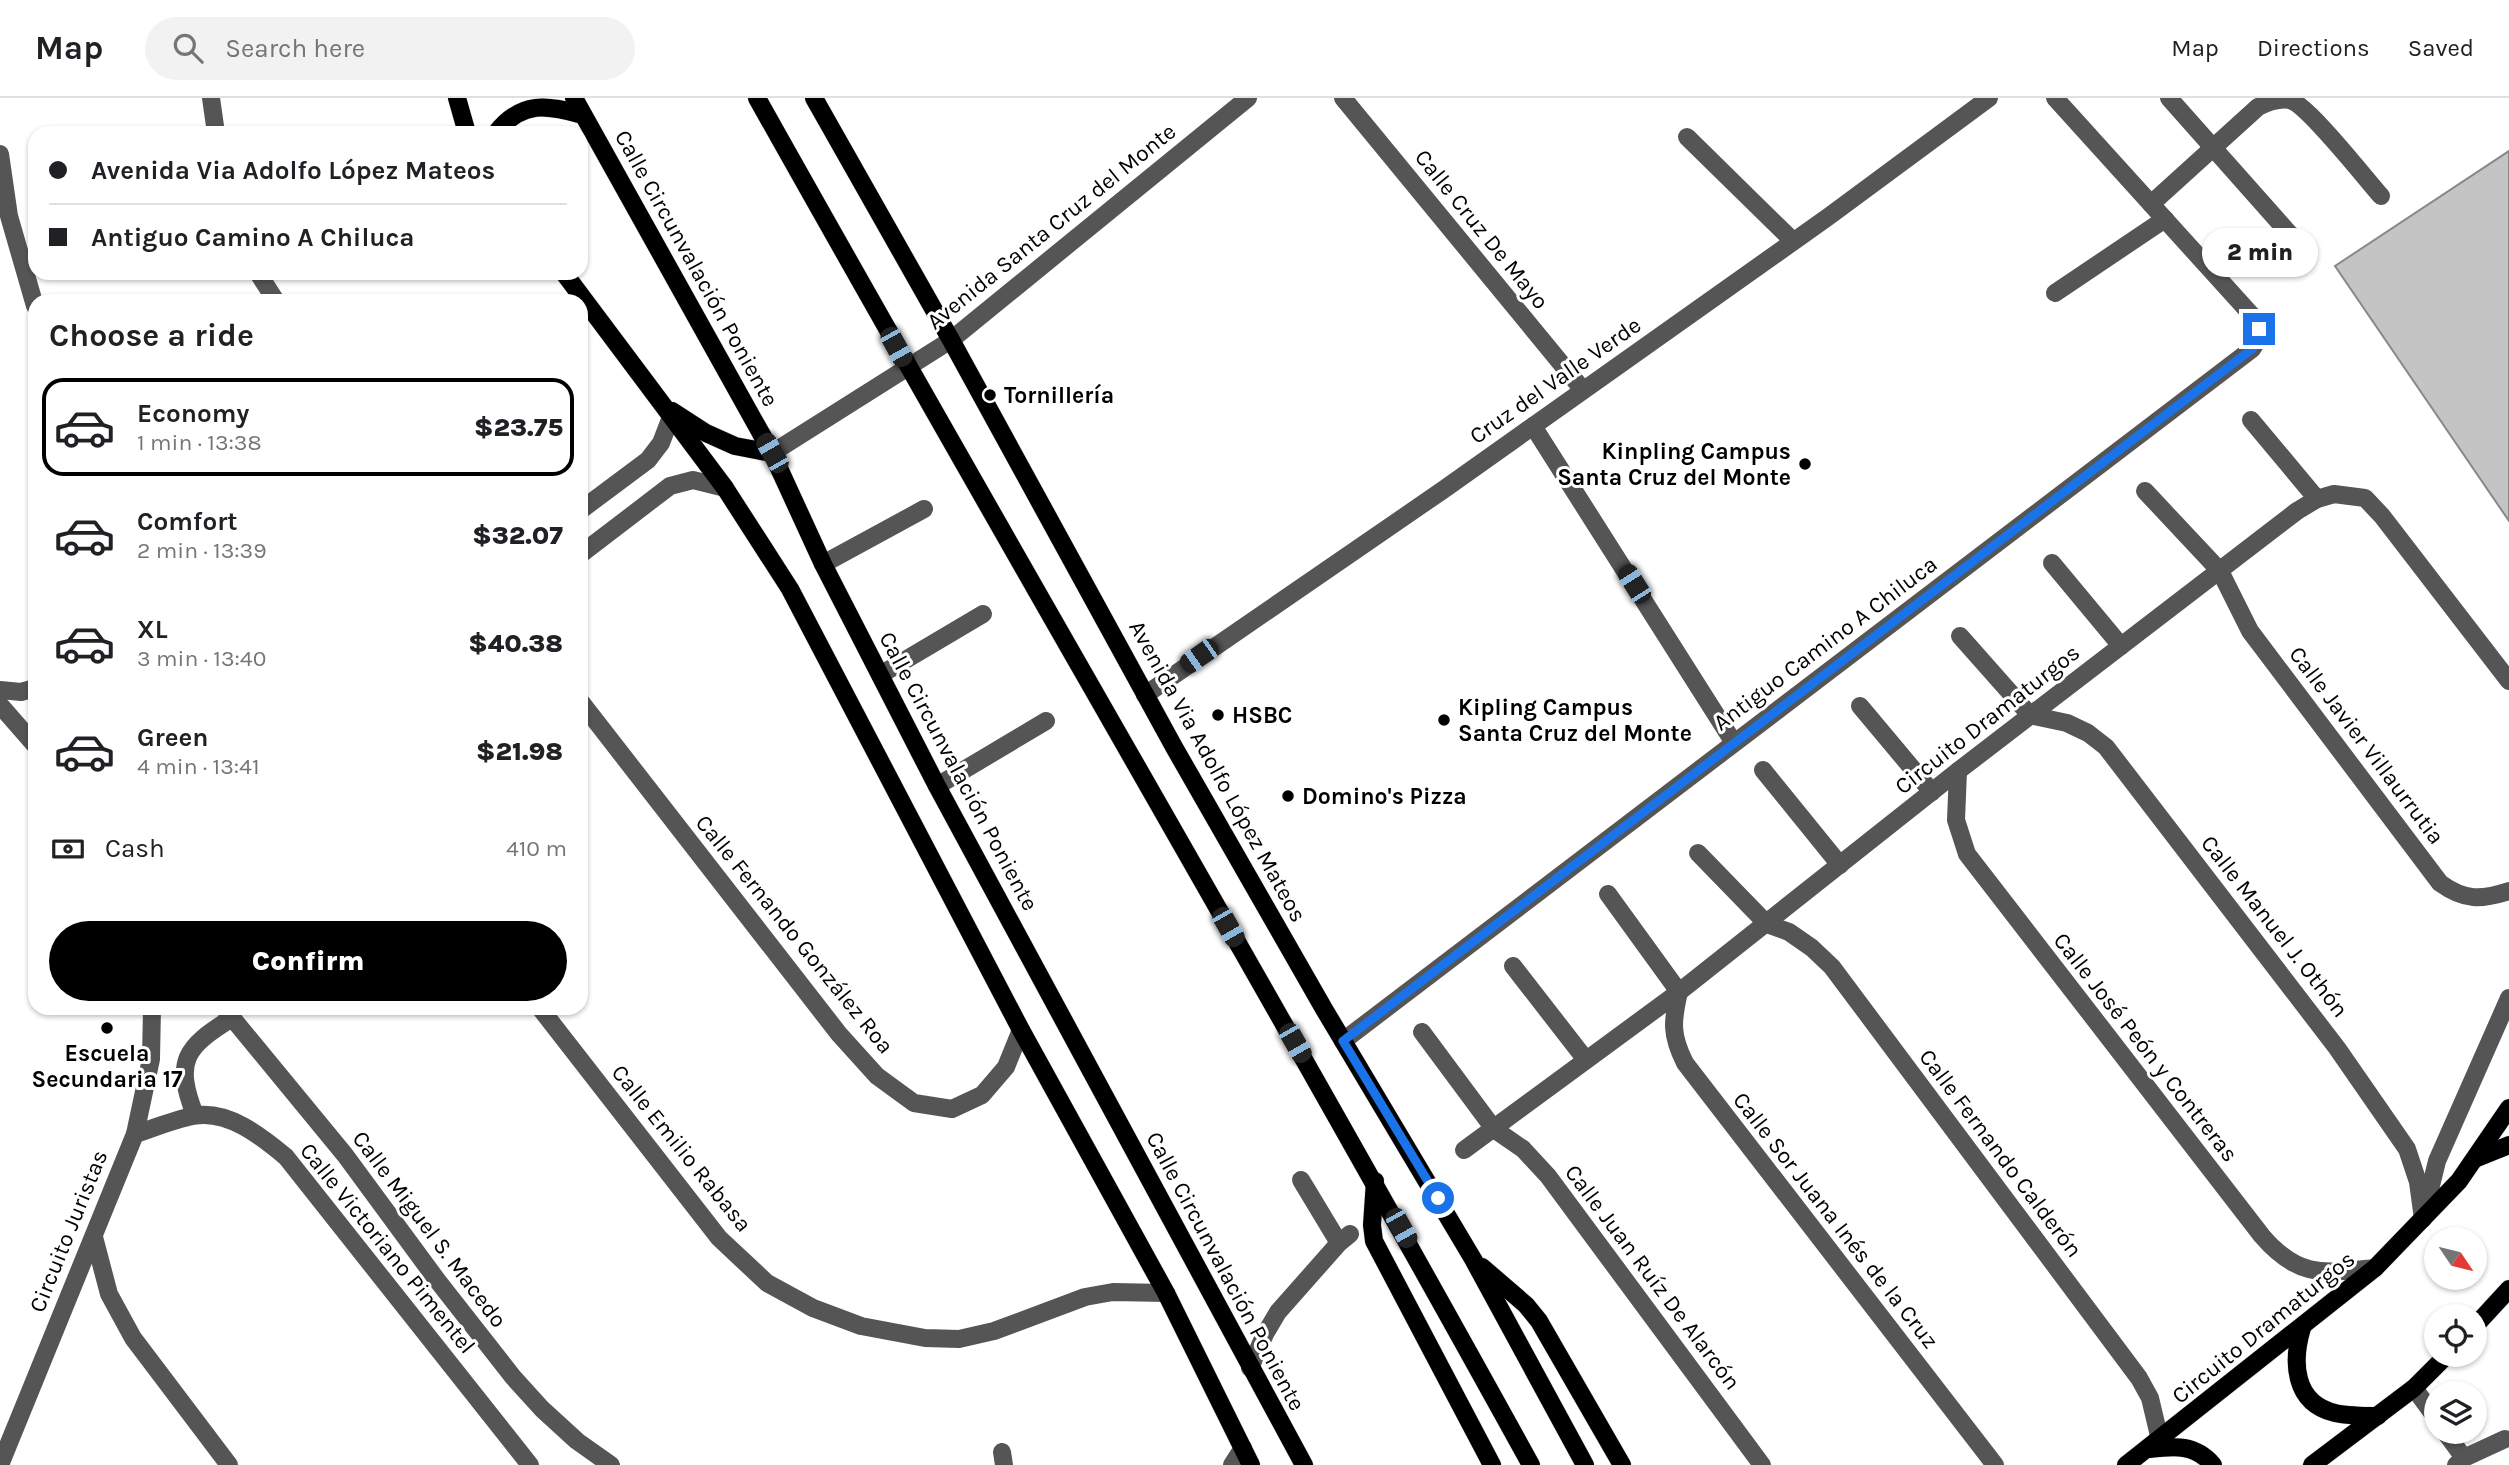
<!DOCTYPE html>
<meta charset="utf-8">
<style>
:root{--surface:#fff;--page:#f2f2f2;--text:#202124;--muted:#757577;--line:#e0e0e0;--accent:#000}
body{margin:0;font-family:Karla,sans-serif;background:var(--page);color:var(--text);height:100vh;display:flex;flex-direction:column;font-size:26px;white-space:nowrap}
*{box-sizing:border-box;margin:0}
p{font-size:23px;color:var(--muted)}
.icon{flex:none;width:38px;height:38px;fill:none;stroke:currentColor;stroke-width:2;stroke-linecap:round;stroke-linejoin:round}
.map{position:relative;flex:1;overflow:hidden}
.sheet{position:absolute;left:28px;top:196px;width:560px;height:721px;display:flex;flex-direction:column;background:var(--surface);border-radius:21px;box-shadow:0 2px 5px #0004}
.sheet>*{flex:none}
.banner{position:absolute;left:28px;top:28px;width:560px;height:154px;border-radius:21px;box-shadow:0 2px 5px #0004;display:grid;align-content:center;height:154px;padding:0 21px;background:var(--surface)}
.needle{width:46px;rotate:125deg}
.controls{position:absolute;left:2424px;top:1129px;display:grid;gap:14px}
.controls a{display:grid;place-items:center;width:63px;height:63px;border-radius:50%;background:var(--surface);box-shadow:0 2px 5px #0004;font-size:35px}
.end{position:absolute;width:32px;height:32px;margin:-16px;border:9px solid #1a73e8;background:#fff;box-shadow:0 0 0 4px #fff}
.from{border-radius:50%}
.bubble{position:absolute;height:49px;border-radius:24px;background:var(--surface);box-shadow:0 2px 5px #0004;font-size:23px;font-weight:800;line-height:49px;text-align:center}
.car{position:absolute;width:21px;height:42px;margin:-21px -10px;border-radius:9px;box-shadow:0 0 5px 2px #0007;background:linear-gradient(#222 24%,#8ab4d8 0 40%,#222 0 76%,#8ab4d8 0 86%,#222 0)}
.banner b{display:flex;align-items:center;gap:24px;height:66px;font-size:26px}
.banner b+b{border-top:2px solid var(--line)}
.banner i{width:18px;height:18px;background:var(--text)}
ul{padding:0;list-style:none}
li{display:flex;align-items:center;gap:21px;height:98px;margin:0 14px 10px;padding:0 7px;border:4px solid transparent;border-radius:21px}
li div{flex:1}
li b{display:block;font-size:26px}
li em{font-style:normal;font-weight:800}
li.active{border-color:var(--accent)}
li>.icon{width:63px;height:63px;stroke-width:1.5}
h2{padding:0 21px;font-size:32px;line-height:84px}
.pay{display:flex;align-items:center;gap:18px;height:77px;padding:0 21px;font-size:26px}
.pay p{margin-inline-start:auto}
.cta{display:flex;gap:14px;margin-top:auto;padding:14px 21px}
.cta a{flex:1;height:80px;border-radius:42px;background:var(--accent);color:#fff;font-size:28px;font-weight:800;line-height:80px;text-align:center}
header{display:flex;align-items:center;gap:42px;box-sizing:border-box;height:98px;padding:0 35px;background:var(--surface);border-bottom:2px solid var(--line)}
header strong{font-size:33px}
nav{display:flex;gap:38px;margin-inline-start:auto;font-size:24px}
.search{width:490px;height:63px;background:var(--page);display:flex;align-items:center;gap:18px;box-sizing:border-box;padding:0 24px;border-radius:38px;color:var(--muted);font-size:26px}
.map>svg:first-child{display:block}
.building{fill:#c4c4c4;stroke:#898989;stroke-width:2}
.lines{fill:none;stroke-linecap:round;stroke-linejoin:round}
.major-casing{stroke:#dbdbdb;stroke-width:19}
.minor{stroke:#555;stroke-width:18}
.major{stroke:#000;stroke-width:18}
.route{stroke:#1a73e8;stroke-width:9}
.poi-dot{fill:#000;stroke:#fff;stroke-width:2.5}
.labels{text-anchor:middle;stroke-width:6;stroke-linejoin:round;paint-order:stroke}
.street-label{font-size:23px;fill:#000;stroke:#fff}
.poi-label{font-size:23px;font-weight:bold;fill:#000;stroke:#fff;text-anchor:start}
</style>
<header>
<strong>Map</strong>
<div class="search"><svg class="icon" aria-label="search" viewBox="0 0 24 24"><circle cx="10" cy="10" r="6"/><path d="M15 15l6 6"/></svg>Search here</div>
<nav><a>Map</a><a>Directions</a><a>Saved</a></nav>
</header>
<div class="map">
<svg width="2509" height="1367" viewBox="0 0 2509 1367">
<rect width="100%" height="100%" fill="#fff"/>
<!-- building -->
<path class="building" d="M 2509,53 L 2509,423 L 2335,168 Z"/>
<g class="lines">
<!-- major casing -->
<g class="major-casing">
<g id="major">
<path d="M 457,0 L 467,35"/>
<path d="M 574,0 L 772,355 L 823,466 L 937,688 L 1304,1367"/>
<path d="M 757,0 C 1013,457 1278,908 1531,1367"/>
<path d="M 814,0 L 951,242 L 1174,649 L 1324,911 L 1473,1161 L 1585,1367"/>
<path d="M 496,35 C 522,2 547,7 583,17"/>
<path d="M 564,175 L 725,390 L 790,491 L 1021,932 L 1166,1195 L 1251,1367"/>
<path d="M 672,313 L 706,335 L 735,348 L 772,355"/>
<path d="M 2477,1060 L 2509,1047"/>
<path d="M 1375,1083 L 1372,1127 L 1374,1143 L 1492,1367"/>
<path d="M 1482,1169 L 1526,1207 L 1539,1223 L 1622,1367"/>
<path d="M 2474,1229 L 2509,1191"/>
<path d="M 2302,1230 C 2292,1263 2293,1305 2335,1315 C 2349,1318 2364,1318 2378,1318"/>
<path d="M 2149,1351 C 2175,1348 2195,1346 2213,1367"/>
<path d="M 2126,1367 L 2375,1170 L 2459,1083 L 2509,1010"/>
<path d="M 2312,1367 L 2414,1290 L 2448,1256"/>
</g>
</g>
<!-- minor -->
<g class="minor">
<path d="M 211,0 L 216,35"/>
<path d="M 1343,0 L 1583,292"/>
<path d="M 2169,0 L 2295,142"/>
<path d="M 1687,39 L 1793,143"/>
<path d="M 0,56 L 9,118 L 35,208"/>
<path d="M 2151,106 L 2258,9 C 2268,4 2278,0 2290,2 C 2308,7 2365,80 2381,98"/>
<path d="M 258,175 L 276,203"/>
<path d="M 2055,195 L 2165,121"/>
<path d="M 2251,322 L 2317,401"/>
<path d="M 1533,328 L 1734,645"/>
<path d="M 772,355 L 951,242 L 1248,0"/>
<path d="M 2145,393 L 2220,473 L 2250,533 L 2440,785 C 2465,803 2481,802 2509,793"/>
<path d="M 581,412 L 648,362 L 661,345 L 671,319"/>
<path d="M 581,456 L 670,388 L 693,382 L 725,390"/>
<path d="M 2052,465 L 2121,548"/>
<path d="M 823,466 L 924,411"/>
<path d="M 1960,538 L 2030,617 L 2067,625 L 2088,635 L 2106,649 L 2337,950 L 2407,1051 L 2418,1084 L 2423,1121"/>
<path d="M 880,577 L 983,516"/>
<path d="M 0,592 L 21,594 L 35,590"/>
<path d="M 1145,597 L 1443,392 L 1828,119 L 1989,0"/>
<path d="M 581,604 L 839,936 L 877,978 L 914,1005 L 952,1011 L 982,997 L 1006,969 L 1021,932"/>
<path d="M 0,607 L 35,647"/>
<path d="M 1860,608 L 1932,694"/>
<path d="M 1763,672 L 1840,767"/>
<path d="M 1958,673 L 1956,722 L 1967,756 L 2262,1138 C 2299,1181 2324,1175 2375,1170"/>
<path d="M 937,688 L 1046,623"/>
<path d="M 1698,755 L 1767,826 L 1789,834 L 1812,850 L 1832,869 L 2139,1280 L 2150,1300 L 2160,1342"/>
<path d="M 1608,796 L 1679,894 C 1672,924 1671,937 1685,965 L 1995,1367"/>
<path d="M 1513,868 L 1586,962"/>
<path d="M 224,910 L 345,1057 L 437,1182 L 513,1279 L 542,1311 L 577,1343 L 611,1367"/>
<path d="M 540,910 L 719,1140 L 767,1185 L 813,1210 L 861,1228 L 925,1240 L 959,1241 L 994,1233 L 1085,1199 L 1113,1194 L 1166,1195"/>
<path d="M 1422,934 L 1494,1031 L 1523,1051 L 1548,1078 L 1762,1367"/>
<path d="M 1343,943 L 2252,251 C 2259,241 2260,234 2257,223 L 2055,0"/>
<path d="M 195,1017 C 174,963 185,949 232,920"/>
<path d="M 135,1036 C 154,1030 173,1022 193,1018 C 227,1011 261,1038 286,1059 L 530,1367"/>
<path d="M 1464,1052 L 1679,894 L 1958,673 L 2297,413 L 2317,401 L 2334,396 L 2365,400 L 2382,418 L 2509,583"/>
<path d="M 1301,1082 L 1339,1145"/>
<path d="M 2426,1108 L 2437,1063 L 2509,900"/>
<path d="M 94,1139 L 109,1196 L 133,1240 L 229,1367"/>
<path d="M 1250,1270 L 1265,1236 L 1278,1214 L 1339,1145 L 1350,1136"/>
<path d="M 2414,1290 L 2436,1320"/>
<path d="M 2445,1334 L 2464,1360"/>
<path d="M 1002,1354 L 1004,1367"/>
<path d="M 0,1367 L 135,1036 L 151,961 L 152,910"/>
<path d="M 1232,1367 L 1243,1350"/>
<path d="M 2456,1367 L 2464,1360 L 2505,1341"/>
</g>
<!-- major -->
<use href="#major" class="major"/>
</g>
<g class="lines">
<!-- route -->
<path class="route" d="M 1438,1100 L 1343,943 L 2252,251 L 2258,243 L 2259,231"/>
</g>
<!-- markers -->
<g class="poi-dot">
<circle cx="990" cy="297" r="7"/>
<circle cx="1805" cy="366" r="7"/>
<circle cx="1218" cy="617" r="7"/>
<circle cx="1444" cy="622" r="7"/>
<circle cx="1288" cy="698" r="7"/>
<circle cx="107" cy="930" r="7"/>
</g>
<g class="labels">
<!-- street labels -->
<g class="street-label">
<text transform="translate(1051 128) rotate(-39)" y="8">Avenida Santa Cruz del Monte</text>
<text transform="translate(1482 131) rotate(51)" y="8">Calle Cruz De Mayo</text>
<text transform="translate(697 170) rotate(61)" y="8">Calle Circunvalación Poniente</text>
<text transform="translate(1555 282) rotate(-35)" y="8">Cruz del Valle Verde</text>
<text transform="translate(1825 545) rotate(-37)" y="8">Antiguo Camino A Chiluca</text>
<text transform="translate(1987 621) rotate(-38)" y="8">Circuito Dramaturgos</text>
<text transform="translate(2367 647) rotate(53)" y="8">Calle Javier Villaurrutia</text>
<text transform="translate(959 673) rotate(62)" y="8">Calle Circunvalación Poniente</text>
<text transform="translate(1218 673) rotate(61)" y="8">Avenida Via Adolfo López Mateos</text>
<text transform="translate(2275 828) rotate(52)" y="8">Calle Manuel J. Othón</text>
<text transform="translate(795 836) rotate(51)" y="8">Calle Fernando González Roa</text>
<text transform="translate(2146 949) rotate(52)" y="8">Calle José Peón y Contreras</text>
<text transform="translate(682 1050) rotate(51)" y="8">Calle Emilio Rabasa</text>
<text transform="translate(2001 1055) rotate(53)" y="8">Calle Fernando Calderón</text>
<text transform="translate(1836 1122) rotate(52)" y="8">Calle Sor Juana Inés de la Cruz</text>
<text transform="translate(430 1131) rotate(53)" y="8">Calle Miguel S. Macedo</text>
<text transform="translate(68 1133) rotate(-68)" y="8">Circuito Juristas</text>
<text transform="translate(388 1150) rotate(51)" y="8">Calle Victoriano Pimentel</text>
<text transform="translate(1226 1173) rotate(62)" y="8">Calle Circunvalación Poniente</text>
<text transform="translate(1653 1179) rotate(53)" y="8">Calle Juan Ruíz De Alarcón</text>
<text transform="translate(2263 1229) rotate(-39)" y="8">Circuito Dramaturgos</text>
</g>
<!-- poi labels -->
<g class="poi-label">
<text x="1004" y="305">Tornillería</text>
<text x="1791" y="361" text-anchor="end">Kinpling Campus<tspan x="1791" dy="26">Santa Cruz del Monte</tspan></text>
<text x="1458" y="617">Kipling Campus<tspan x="1458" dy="26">Santa Cruz del Monte</tspan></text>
<text x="1232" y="625">HSBC</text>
<text x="1302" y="706">Domino's Pizza</text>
<text x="107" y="963" text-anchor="middle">Escuela<tspan x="107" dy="26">Secundaria 17</tspan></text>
</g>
</g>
</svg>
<div class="controls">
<a><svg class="needle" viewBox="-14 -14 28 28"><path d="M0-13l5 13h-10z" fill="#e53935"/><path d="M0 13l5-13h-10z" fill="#757577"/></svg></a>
<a><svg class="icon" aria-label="locate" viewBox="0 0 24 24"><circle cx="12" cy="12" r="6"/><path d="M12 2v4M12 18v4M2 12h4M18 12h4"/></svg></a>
<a><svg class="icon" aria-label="layers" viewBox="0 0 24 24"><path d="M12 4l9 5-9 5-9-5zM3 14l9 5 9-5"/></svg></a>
</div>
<i class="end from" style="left:1438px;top:1100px"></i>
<i class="end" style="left:2259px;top:231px"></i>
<div class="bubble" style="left:2202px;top:130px;width:116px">2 min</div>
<i class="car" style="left:896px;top:249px;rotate:151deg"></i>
<i class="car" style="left:772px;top:355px;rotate:330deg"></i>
<i class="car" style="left:1634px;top:486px;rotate:328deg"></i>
<i class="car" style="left:1199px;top:558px;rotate:235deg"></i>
<i class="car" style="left:1228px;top:829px;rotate:150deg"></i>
<i class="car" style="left:1295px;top:945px;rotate:150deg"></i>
<i class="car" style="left:1401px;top:1130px;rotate:151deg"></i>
<div class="banner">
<b><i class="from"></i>Avenida Via Adolfo López Mateos</b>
<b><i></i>Antiguo Camino A Chiluca</b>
</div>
<section class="sheet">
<h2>Choose a ride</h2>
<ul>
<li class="active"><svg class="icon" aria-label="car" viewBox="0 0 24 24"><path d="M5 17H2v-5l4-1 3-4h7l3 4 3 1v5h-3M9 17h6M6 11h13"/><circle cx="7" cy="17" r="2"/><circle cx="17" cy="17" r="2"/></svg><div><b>Economy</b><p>1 min · 13:38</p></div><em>$23.75</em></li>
<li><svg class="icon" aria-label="car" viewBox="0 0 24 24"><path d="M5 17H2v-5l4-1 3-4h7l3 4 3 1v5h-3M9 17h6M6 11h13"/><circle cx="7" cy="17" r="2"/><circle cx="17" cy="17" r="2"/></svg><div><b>Comfort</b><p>2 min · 13:39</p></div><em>$32.07</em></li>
<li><svg class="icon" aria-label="car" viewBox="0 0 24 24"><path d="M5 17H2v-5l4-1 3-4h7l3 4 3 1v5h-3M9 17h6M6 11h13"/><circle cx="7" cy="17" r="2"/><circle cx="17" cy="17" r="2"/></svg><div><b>XL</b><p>3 min · 13:40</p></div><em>$40.38</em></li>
<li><svg class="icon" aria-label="car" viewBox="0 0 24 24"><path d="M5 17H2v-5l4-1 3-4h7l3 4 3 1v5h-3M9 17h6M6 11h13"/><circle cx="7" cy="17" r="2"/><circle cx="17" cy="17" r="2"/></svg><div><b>Green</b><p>4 min · 13:41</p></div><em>$21.98</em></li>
</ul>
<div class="pay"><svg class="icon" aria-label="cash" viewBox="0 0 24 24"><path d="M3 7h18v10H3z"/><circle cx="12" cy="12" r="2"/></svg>Cash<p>410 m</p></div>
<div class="cta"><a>Confirm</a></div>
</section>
</div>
